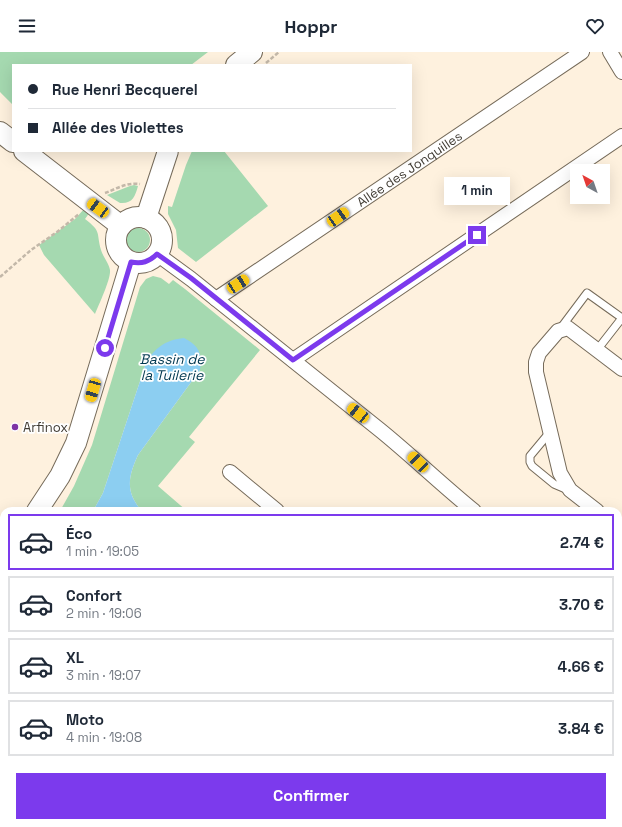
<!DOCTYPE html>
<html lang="fr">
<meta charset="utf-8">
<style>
:root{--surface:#fff;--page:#f2f2f3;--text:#1f2937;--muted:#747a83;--line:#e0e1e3;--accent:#7c3aed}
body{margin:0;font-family:"Space Grotesk",sans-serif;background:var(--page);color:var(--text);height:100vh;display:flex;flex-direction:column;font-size:15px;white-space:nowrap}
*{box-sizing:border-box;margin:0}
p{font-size:13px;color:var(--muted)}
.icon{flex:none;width:22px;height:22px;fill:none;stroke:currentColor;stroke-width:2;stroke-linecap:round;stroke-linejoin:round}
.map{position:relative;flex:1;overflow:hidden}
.sheet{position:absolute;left:0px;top:455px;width:622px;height:320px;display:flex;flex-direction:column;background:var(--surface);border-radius:12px 12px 0 0;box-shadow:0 4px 16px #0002}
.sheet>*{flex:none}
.banner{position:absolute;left:12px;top:12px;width:400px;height:88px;border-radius:0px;box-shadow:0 4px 16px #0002;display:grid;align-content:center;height:88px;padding:0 16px;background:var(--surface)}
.needle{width:26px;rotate:320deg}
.controls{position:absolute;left:570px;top:112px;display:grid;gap:8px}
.controls a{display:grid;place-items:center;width:40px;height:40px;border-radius:0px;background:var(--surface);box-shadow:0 4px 16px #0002;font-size:20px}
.end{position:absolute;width:18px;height:18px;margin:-9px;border:5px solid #7c3aed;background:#fff;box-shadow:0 0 0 2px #fff}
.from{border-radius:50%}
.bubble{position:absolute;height:28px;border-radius:0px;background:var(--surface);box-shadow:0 4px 16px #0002;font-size:13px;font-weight:800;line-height:28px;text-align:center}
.car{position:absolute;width:12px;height:24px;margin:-12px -6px;border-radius:5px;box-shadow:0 0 3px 1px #0007;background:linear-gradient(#f5c518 24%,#345 0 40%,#f5c518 0 76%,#345 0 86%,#f5c518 0)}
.banner b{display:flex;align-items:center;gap:14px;height:38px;font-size:15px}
.banner b+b{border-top:1px solid var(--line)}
.banner i{width:10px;height:10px;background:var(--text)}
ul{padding:7px 0 0;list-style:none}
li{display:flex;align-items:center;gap:12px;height:56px;margin:0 8px 6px;padding:0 8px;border:2px solid var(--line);border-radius:0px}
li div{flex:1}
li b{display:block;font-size:15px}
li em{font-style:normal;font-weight:800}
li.active{border-color:var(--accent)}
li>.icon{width:36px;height:36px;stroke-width:1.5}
.action{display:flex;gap:8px;margin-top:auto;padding:8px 16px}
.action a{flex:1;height:46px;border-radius:0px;background:var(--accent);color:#fff;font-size:16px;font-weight:800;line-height:46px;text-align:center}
header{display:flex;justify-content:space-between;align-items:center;height:52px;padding:0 16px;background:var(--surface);font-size:18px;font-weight:800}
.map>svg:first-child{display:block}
.green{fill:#a5d9b0}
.water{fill:#8ccef1}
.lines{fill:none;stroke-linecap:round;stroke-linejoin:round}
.lane-casing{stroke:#766b5a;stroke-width:9}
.street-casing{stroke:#766b5a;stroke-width:16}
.secondary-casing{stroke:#766b5a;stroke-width:22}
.path{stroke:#c3b8a9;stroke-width:2.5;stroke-dasharray:4 2;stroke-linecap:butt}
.lane{stroke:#fff;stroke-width:7}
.street{stroke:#fff;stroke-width:14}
.secondary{stroke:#fff;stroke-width:20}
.route{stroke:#7c3aed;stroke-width:5}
.poi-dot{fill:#7e34a6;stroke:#fff;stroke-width:1.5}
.labels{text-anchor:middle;stroke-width:3.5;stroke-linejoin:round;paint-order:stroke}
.street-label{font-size:13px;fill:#413c34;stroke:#fff}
.poi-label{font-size:13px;fill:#413c34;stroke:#fff;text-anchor:start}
.water-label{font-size:14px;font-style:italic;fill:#003850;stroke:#fff}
</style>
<header><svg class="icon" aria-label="menu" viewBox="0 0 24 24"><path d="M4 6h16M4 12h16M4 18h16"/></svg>Hoppr<svg class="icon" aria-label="heart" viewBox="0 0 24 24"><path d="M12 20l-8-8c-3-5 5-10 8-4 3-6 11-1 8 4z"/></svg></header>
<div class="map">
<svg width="622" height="775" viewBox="0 0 622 775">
<rect width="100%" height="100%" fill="#fef1de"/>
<!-- green -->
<g class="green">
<path d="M 0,0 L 208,0 L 191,13 L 13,13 L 13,53 L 0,40 Z"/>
<path d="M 192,99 L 224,99 L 268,154 L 196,210 L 178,196 L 176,178 L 168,162 L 168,154 L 172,155 L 186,113 Z"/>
<path d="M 134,133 L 138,134 C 135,145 132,152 120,151 L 107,143 L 130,134 Z"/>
<path d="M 85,156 L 90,160 L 85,167 C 102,180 96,180 101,198 C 103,205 109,211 110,218 C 111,227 99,252 95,262 L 44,203 L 39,193 L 75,167 Z"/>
<circle cx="138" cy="188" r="12"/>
<path d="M 153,224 L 161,226 L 169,232 L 173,228 L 185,237 L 260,298 L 189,385 L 195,390 L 158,434 L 187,459 L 142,459 C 125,440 128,425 138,403 L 200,318 L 147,308 L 103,441 L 93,459 L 60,459 L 74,434 L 92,393 L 140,235 L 146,227 Z"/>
</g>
<!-- water -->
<path class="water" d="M 184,286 C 198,293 203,301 200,318 L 138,403 C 128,425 125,440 142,459 L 93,459 L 103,441 L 147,308 C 158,294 166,288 184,286 Z"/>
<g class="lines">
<!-- lane casing -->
<g class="lane-casing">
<g id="lane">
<path d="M 560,277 L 587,241 L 622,266"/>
<path d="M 597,298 L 622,266"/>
<path d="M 550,380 L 530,404 L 530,410 L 532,414 L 554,432 L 568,438"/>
<path d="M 0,587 L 4,591"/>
<path d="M 0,652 L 4,655"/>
<path d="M 0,683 L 4,686"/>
<path d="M 100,771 L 104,775"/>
<path d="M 133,771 L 137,775"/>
<path d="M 157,771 L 157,775"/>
<path d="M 198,775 L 202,771"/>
<path d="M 226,775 L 230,771"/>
</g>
</g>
<!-- street casing -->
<g class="street-casing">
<g id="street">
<path d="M 610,0 L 622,20"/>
<path d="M 157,202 L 191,227 L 380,378 C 412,404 442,433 474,459"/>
<path id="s1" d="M 216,247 L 582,0"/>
<path d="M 293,308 L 622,84"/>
<path d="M 230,420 L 277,459"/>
<path d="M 597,459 L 570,438 L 560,421 L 536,320 L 536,310 L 539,301 L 558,279 L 568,276 L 622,317"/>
<path d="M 618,474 L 622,477"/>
<path d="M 618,572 L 622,575"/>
<path d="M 618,744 L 622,748"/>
<path d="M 250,771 L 255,775"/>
</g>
</g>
<!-- secondary casing -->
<g class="secondary-casing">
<g id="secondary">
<path d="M 236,13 L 252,0"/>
<path d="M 0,80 L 13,90"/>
<path d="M 24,99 L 121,174"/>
<circle cx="139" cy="188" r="23"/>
<path d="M 146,166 L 168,99"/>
<path d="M 37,459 L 60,424 L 76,391 L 131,210"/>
<path d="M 0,502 L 4,497"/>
</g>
</g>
<!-- path -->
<g class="path">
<path d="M 266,11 L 279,0"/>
<path d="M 105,141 C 116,137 127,130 140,132"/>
<path d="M 0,225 L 31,198 L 57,180 L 79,162"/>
</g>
<!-- lane -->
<use href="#lane" class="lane"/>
<!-- street -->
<use href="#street" class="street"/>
<!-- secondary -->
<use href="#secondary" class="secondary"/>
</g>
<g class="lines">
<!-- route -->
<path class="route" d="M 105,296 L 131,210 C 142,212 149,210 157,202 L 191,226 L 293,308 L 477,183"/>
</g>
<!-- markers -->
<circle class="poi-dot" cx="15" cy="375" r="4"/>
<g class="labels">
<!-- street labels -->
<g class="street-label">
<text dy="5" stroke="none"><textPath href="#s1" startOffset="233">Allée des Jonquilles</textPath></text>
</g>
<!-- poi labels -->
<g class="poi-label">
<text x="23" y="380">Arfinox</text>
</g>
<!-- water labels -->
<g class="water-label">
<text x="172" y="312">Bassin de<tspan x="172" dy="16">la Tuilerie</tspan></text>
</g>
</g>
</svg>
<div class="controls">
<a><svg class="needle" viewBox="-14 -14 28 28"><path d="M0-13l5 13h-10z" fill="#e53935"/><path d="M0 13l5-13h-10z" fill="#747a83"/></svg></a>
</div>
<i class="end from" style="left:105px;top:296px"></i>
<i class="end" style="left:477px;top:183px"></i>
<div class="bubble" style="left:444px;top:125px;width:66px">1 min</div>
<i class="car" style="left:98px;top:156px;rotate:306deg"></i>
<i class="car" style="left:338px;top:165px;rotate:56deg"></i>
<i class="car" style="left:238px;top:232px;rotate:57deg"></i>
<i class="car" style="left:93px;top:338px;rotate:196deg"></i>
<i class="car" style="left:358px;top:361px;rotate:308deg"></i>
<i class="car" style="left:418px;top:410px;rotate:314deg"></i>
<div class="banner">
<b><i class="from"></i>Rue Henri Becquerel</b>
<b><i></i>Allée des Violettes</b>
</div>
<section class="sheet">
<ul>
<li class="active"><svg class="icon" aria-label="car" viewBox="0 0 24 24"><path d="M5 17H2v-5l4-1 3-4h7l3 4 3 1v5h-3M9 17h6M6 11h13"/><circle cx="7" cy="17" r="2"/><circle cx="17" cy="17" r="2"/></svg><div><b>Éco</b><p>1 min · 19:05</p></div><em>2.74 €</em></li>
<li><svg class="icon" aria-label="car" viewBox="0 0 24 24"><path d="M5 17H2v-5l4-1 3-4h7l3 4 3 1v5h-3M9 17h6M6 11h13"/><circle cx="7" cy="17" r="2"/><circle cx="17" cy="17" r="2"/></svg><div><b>Confort</b><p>2 min · 19:06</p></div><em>3.70 €</em></li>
<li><svg class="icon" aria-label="car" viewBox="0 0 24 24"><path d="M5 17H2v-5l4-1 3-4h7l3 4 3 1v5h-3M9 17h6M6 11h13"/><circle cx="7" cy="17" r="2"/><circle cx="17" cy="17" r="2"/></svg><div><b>XL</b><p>3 min · 19:07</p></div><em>4.66 €</em></li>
<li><svg class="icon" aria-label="car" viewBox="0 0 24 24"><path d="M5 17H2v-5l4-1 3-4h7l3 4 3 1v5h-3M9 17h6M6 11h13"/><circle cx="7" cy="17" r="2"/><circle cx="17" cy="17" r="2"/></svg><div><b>Moto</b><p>4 min · 19:08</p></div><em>3.84 €</em></li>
</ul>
<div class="action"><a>Confirmer</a></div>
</section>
</div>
